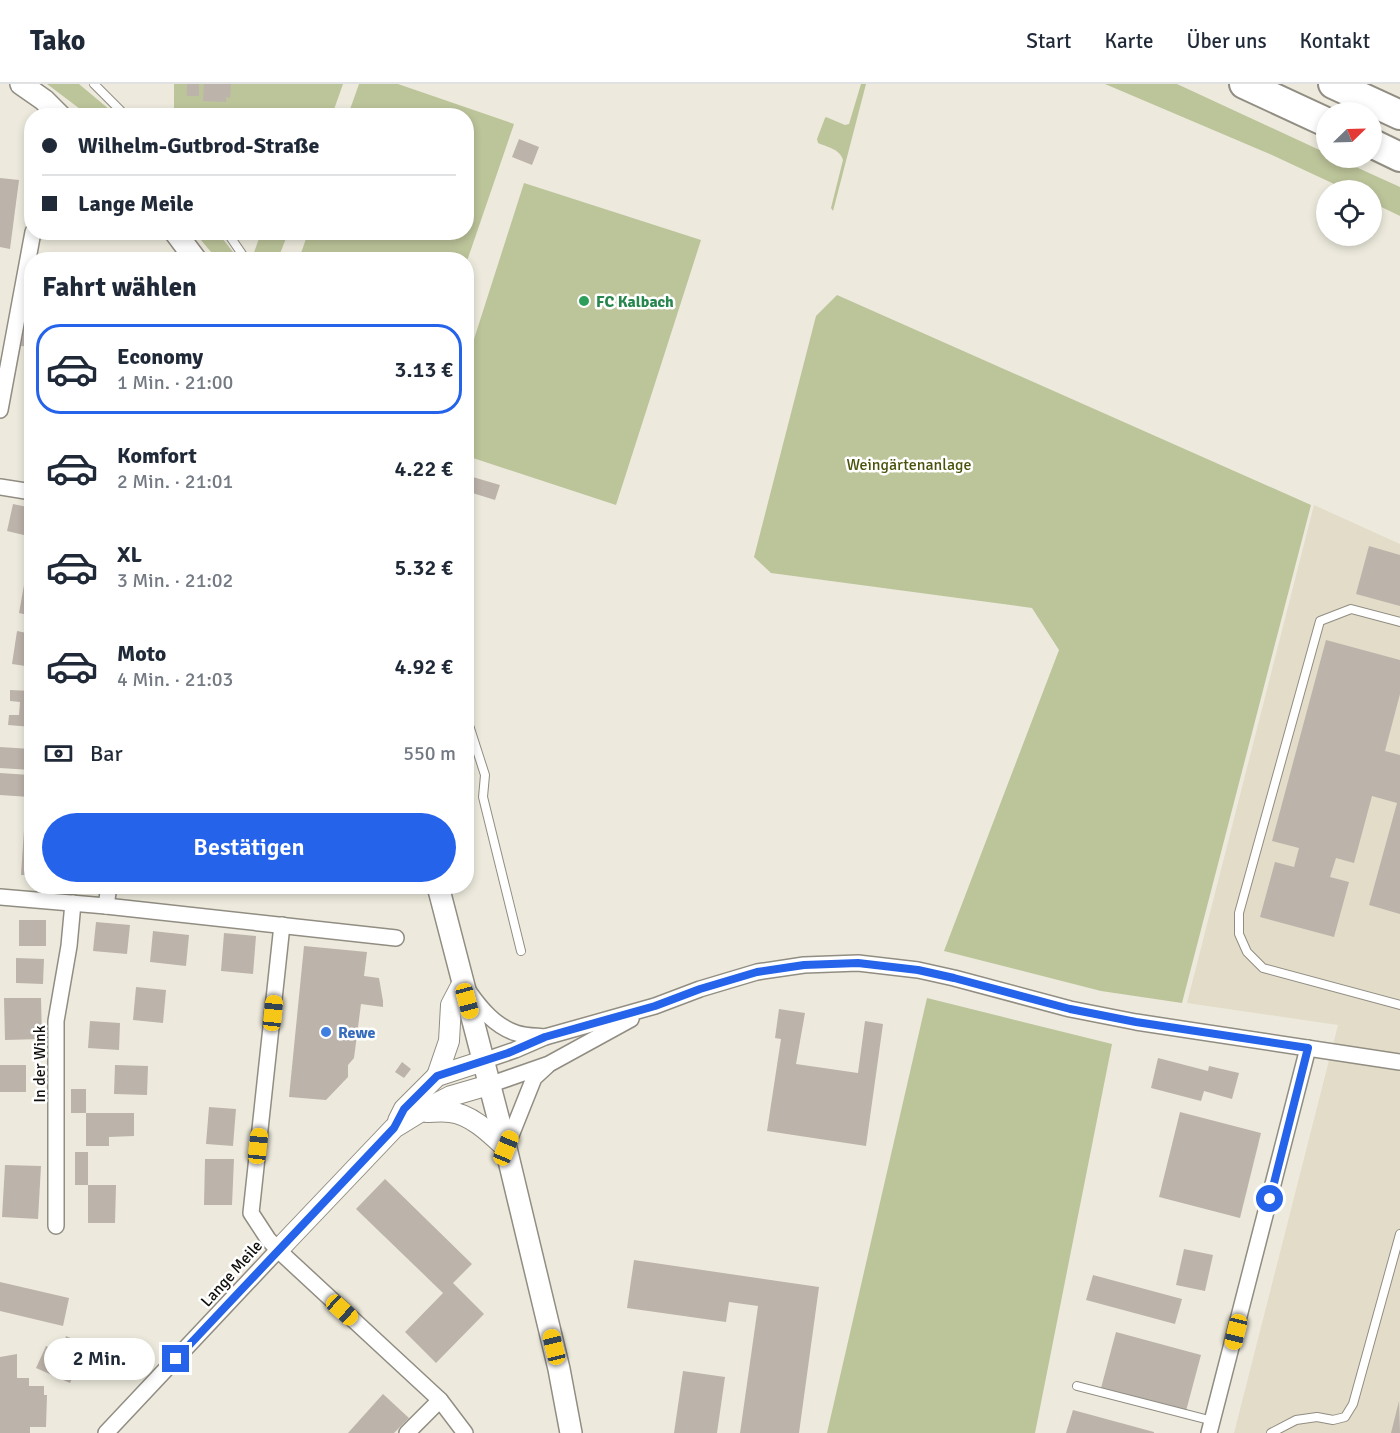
<!DOCTYPE html>
<html lang="de">
<meta charset="utf-8">
<style>
:root{--surface:#fff;--page:#f6f6f7;--text:#1f2937;--muted:#747a83;--line:#e0e1e3;--accent:#2563eb}
body{margin:0;font-family:Signika,sans-serif;background:var(--page);color:var(--text);height:100vh;display:flex;flex-direction:column;font-size:22px;white-space:nowrap}
*{box-sizing:border-box;margin:0}
p{font-size:20px;color:var(--muted)}
.icon{flex:none;width:33px;height:33px;fill:none;stroke:currentColor;stroke-width:2;stroke-linecap:round;stroke-linejoin:round}
.map{position:relative;flex:1;overflow:hidden}
.drawer{position:absolute;left:24px;top:168px;width:450px;height:642px;display:flex;flex-direction:column;background:var(--surface);border-radius:24px;box-shadow:0 3px 9px #0003}
.drawer>*{flex:none}
.banner{position:absolute;left:24px;top:24px;width:450px;height:132px;border-radius:24px;box-shadow:0 3px 9px #0003;display:grid;align-content:center;height:132px;padding:0 18px;background:var(--surface)}
.needle{width:39px;rotate:67deg}
.tools{position:absolute;left:1316px;top:18px;display:grid;gap:12px}
.tools a{display:grid;place-items:center;width:66px;height:66px;border-radius:50%;background:var(--surface);box-shadow:0 3px 9px #0003;font-size:30px}
.end{position:absolute;width:27px;height:27px;margin:-14px;border:8px solid #2563eb;background:#fff;box-shadow:0 0 0 3px #fff}
.from{border-radius:50%}
.bubble{position:absolute;height:42px;border-radius:21px;background:var(--surface);box-shadow:0 3px 9px #0003;font-size:20px;font-weight:600;line-height:42px;text-align:center}
.car{position:absolute;width:18px;height:36px;margin:-18px -9px;border-radius:8px;box-shadow:0 0 4px 2px #0007;background:linear-gradient(#f5c518 24%,#345 0 40%,#f5c518 0 76%,#345 0 86%,#f5c518 0)}
.banner b{display:flex;align-items:center;gap:21px;height:57px;font-size:22px}
.banner b+b{border-top:2px solid var(--line)}
.banner i{width:15px;height:15px;background:var(--text)}
ul{padding:0;list-style:none}
li{display:flex;align-items:center;gap:18px;height:90px;margin:0 12px 9px;padding:0 6px;border:3px solid transparent;border-radius:24px}
li div{flex:1}
li b{display:block;font-size:22px}
li em{font-style:normal;font-weight:600}
li.on{border-color:var(--accent)}
li>.icon{width:54px;height:54px;stroke-width:1.5}
h2{padding:0 18px;font-size:27px;line-height:72px}
.pay{display:flex;align-items:center;gap:15px;height:66px;padding:0 18px;font-size:22px}
.pay p{margin-inline-start:auto}
.cta{display:flex;gap:12px;margin-top:auto;padding:12px 18px}
.cta a{flex:1;height:69px;border-radius:36px;background:var(--accent);color:#fff;font-size:24px;font-weight:600;line-height:69px;text-align:center}
header{display:flex;align-items:center;gap:36px;box-sizing:border-box;height:84px;padding:0 30px;background:var(--surface);border-bottom:2px solid var(--line)}
header strong{font-size:28px}
nav{display:flex;gap:33px;margin-inline-start:auto;font-size:21px}
.map>svg:first-child{display:block}
.built{fill:#e2dcc9}
.green{fill:#bcc49a}
.building{fill:#bcb3aa}
.lines{fill:none;stroke-linecap:round;stroke-linejoin:round}
.service-casing{stroke:#918d82;stroke-width:10}
.minor-casing{stroke:#918d82;stroke-width:18}
.tertiary-casing{stroke:#918d82;stroke-width:22}
.secondary-casing{stroke:#918d82;stroke-width:24}
.motorway-casing{stroke:#918d82;stroke-width:32}
.service{stroke:#fff;stroke-width:8}
.minor{stroke:#fff;stroke-width:15}
.tertiary{stroke:#fff;stroke-width:20}
.secondary{stroke:#fff;stroke-width:21}
.motorway{stroke:#fff;stroke-width:28}
.route{stroke:#2563eb;stroke-width:8}
.leisure-dot{fill:#2e9e5b;stroke:#fff;stroke-width:2}
.shop-dot{fill:#3f7fe0;stroke:#fff;stroke-width:2}
.labels{text-anchor:middle;stroke-width:5;stroke-linejoin:round;paint-order:stroke}
.leisure-label{font-size:16px;font-weight:bold;fill:#27864d;stroke:#fff;text-anchor:start}
.park-label{font-size:16px;fill:#4b520b;stroke:#fff}
.shop-label{font-size:16px;font-weight:bold;fill:#366cbe;stroke:#fff;text-anchor:start}
.street-label{font-size:16px;fill:#11100c;stroke:#fff}
</style>
<header>
<strong>Tako</strong>
<nav><a>Start</a><a>Karte</a><a>Über uns</a><a>Kontakt</a></nav>
</header>
<div class="map">
<svg width="1400" height="1349" viewBox="0 0 1400 1349">
<rect width="100%" height="100%" fill="#edeadd"/>
<!-- built -->
<path class="built" d="M 1314,421 L 1400,460 L 1400,1349 L 1234,1349 L 1338,941 L 1187,919 Z"/>
<!-- green -->
<g class="green">
<path d="M 47,0 L 79,0 L 116,31 L 88,31 Z"/>
<path d="M 174,0 L 343,0 L 332,31 L 174,32 Z"/>
<path d="M 359,0 L 398,0 L 514,40 L 467,177 L 466,176 L 299,175 L 308,149 L 466,148 L 466,32 L 348,31 Z"/>
<path d="M 861,0 L 866,0 L 833,127 L 831,124 L 843,76 C 840,65 827,63 818,59 L 817,55 L 825,34 L 826,33 L 845,41 L 849,40 Z"/>
<path d="M 1105,0 L 1177,0 L 1326,69 L 1326,74 L 1336,74 L 1400,103 L 1400,132 L 1371,118 L 1371,106 L 1347,106 L 1272,71 Z"/>
<path d="M 524,99 L 701,156 L 616,421 L 467,372 L 467,277 Z"/>
<path d="M 195,149 L 218,149 L 233,168 L 237,175 L 217,175 Z"/>
<path d="M 261,149 L 288,149 L 278,175 L 253,175 L 252,174 Z"/>
<path d="M 837,211 L 1311,421 L 1182,919 L 1101,907 L 944,867 L 1059,566 L 1032,524 L 771,489 L 754,473 L 816,232 Z"/>
<path d="M 927,914 L 1112,960 L 1035,1349 L 827,1349 Z"/>
</g>
<!-- building -->
<g class="building">
<rect x="187" y="0" width="12" height="12"/>
<path d="M 204,0 L 231,0 L 230,14 L 226,13 L 226,18 L 203,17 Z"/>
<path d="M 519,55 L 539,63 L 532,81 L 512,73 Z"/>
<path d="M 0,94 L 19,96 L 10,165 L 0,163 Z"/>
<path d="M 26,233 L 32,234 L 32,263 L 21,262 Z"/>
<path d="M 466,391 L 500,401 L 495,416 L 466,407 Z"/>
<path d="M 13,420 L 32,424 L 32,453 L 7,447 Z"/>
<path d="M 1369,462 L 1400,471 L 1400,522 L 1356,510 Z"/>
<path d="M 26,490 L 32,491 L 32,532 L 19,529 Z"/>
<path d="M 17,547 L 32,550 L 32,583 L 12,580 Z"/>
<path d="M 1326,556 L 1400,576 L 1400,610 L 1385,667 L 1400,671 L 1400,830 L 1369,821 L 1397,719 L 1372,712 L 1354,779 L 1336,774 L 1330,793 L 1349,798 L 1334,853 L 1260,833 L 1275,778 L 1294,783 L 1299,764 L 1272,757 Z"/>
<path d="M 10,606 L 32,607 L 32,643 L 8,641 L 9,631 L 19,631 L 20,618 L 10,617 Z"/>
<path d="M 0,663 L 32,665 L 31,686 L 0,684 Z"/>
<path d="M 0,689 L 30,691 L 29,713 L 0,711 Z"/>
<path d="M 24,746 L 32,746 L 32,791 L 21,791 Z"/>
<path d="M 302,802 L 348,802 L 348,809 L 302,804 Z"/>
<rect x="19" y="836" width="27" height="26"/>
<path d="M 96,838 L 130,841 L 127,870 L 93,867 Z"/>
<path d="M 153,847 L 189,851 L 186,882 L 150,878 Z"/>
<path d="M 224,849 L 256,852 L 253,890 L 221,887 Z"/>
<path d="M 304,862 L 367,868 L 364,892 L 379,894 L 383,917 L 383,923 L 361,920 L 354,974 L 348,981 L 348,993 L 326,1016 L 289,1013 Z"/>
<path d="M 16,874 L 44,875 L 43,900 L 16,899 Z"/>
<path d="M 136,903 L 166,906 L 163,939 L 133,936 Z"/>
<path d="M 4,914 L 41,914 L 42,955 L 5,956 Z"/>
<path d="M 779,925 L 805,929 L 796,980 L 858,989 L 865,937 L 883,940 L 866,1062 L 767,1047 L 781,955 L 775,954 Z"/>
<path d="M 90,937 L 120,939 L 119,966 L 88,964 Z"/>
<path d="M 1158,974 L 1208,987 L 1209,982 L 1239,989 L 1232,1015 L 1204,1007 L 1201,1017 L 1151,1004 Z"/>
<path d="M 402,978 L 411,985 L 404,994 L 395,988 Z"/>
<rect x="0" y="981" width="26" height="27"/>
<path d="M 115,981 L 148,982 L 147,1011 L 114,1010 Z"/>
<rect x="71" y="1005" width="15" height="24"/>
<path d="M 209,1023 L 236,1025 L 233,1062 L 206,1060 Z"/>
<path d="M 1180,1028 L 1261,1049 L 1240,1134 L 1159,1113 Z"/>
<path d="M 86,1029 L 134,1029 L 134,1052 L 109,1053 L 109,1062 L 86,1062 Z"/>
<rect x="75" y="1068" width="13" height="33"/>
<path d="M 205,1075 L 234,1075 L 232,1121 L 204,1121 Z"/>
<path d="M 5,1081 L 41,1082 L 38,1135 L 2,1133 Z"/>
<path d="M 385,1095 L 472,1180 L 453,1199 L 484,1230 L 436,1279 L 405,1248 L 443,1209 L 356,1125 Z"/>
<path d="M 88,1101 L 116,1101 L 115,1139 L 88,1139 Z"/>
<path d="M 1184,1165 L 1213,1171 L 1205,1207 L 1176,1201 Z"/>
<path d="M 634,1176 L 819,1203 L 799,1349 L 740,1349 L 758,1222 L 729,1218 L 726,1238 L 627,1224 Z"/>
<path d="M 1093,1191 L 1182,1215 L 1175,1240 L 1086,1216 Z"/>
<path d="M 0,1198 L 69,1214 L 63,1242 L 0,1227 Z"/>
<path d="M 1116,1248 L 1201,1271 L 1186,1327 L 1101,1304 Z"/>
<path d="M 66,1252 L 128,1279 L 118,1293 L 80,1277 L 70,1299 L 36,1284 L 46,1262 L 61,1268 Z"/>
<path d="M 17,1270 L 17,1294 L 29,1294 L 29,1302 L 44,1302 L 44,1311 L 47,1311 L 46,1343 L 30,1343 L 30,1349 L 0,1349 L 0,1273 Z"/>
<path d="M 683,1287 L 725,1293 L 717,1349 L 674,1349 Z"/>
<path d="M 383,1310 L 409,1334 L 394,1349 L 348,1349 Z"/>
<path d="M 1399,1317 L 1400,1349 L 1391,1349 Z"/>
<path d="M 1073,1326 L 1154,1348 L 1154,1349 L 1066,1349 Z"/>
</g>
<g class="lines">
<!-- service casing -->
<g class="service-casing">
<g id="service">
<path d="M 94,0 L 126,32"/>
<path d="M 227,148 L 246,176"/>
<path d="M 1400,538 L 1351,525 L 1320,537 L 1239,829 L 1239,850 L 1247,868 L 1263,884 L 1400,921"/>
<path d="M 466,632 L 485,691 L 483,713 L 521,867"/>
<path d="M 1077,1302 L 1213,1337"/>
<path d="M 1271,1349 L 1296,1336 L 1317,1333 L 1333,1336 L 1345,1333 L 1353,1320 L 1400,1150"/>
</g>
</g>
<!-- minor casing -->
<g class="minor-casing">
<g id="minor">
<path d="M 0,326 L 33,148"/>
<path d="M 0,403 L 32,408"/>
<path d="M 0,813 L 106,822 L 396,854"/>
<path d="M 106,822 L 109,802"/>
<path d="M 282,841 L 251,1129 L 268,1155 L 278,1166 L 440,1316 L 465,1349"/>
<path d="M 469,908 C 481,925 495,942 516,949 C 525,952 536,952 545,953"/>
<path d="M 483,977 L 515,966 L 545,953 L 655,922 L 700,905 L 757,888 L 804,881 L 858,879 L 918,886 L 954,894 L 1070,925 L 1136,938 L 1400,978"/>
<path d="M 489,1001 L 549,980 L 631,935"/>
<path d="M 506,1064 L 534,994 L 547,982"/>
<path d="M 56,1142 L 56,937 L 69,862 L 73,819"/>
<path d="M 106,1349 L 278,1166"/>
<path d="M 407,1349 L 440,1316"/>
<path d="M 1209,1349 L 1308,964"/>
</g>
</g>
<!-- tertiary casing -->
<g class="tertiary-casing">
<g id="tertiary">
<path d="M 437,992 L 449,957 L 451,921 L 462,900"/>
<path d="M 426,1028 C 434,1028 442,1027 450,1028 C 471,1030 491,1050 506,1064"/>
<path d="M 398,1037 L 404,1025 L 437,992 L 483,977"/>
<path d="M 278,1166 L 394,1044 L 420,1028 L 451,1012 L 489,1001"/>
</g>
</g>
<!-- secondary casing -->
<g class="secondary-casing">
<g id="secondary">
<path d="M 21,0 L 44,16 L 60,32"/>
<path d="M 175,148 L 196,176"/>
<path d="M 438,802 L 506,1064 L 559,1285 L 571,1349"/>
</g>
</g>
<!-- motorway casing -->
<g class="motorway-casing">
<g id="motorway">
<path d="M 1244,0 L 1326,38"/>
<path d="M 1333,0 L 1400,31"/>
<path d="M 1371,59 L 1400,73"/>
</g>
</g>
<!-- service -->
<use href="#service" class="service"/>
<!-- minor -->
<use href="#minor" class="minor"/>
<!-- tertiary -->
<use href="#tertiary" class="tertiary"/>
<!-- secondary -->
<use href="#secondary" class="secondary"/>
<!-- motorway -->
<use href="#motorway" class="motorway"/>
</g>
<g class="lines">
<!-- route -->
<path class="route" d="M 176,1275 L 394,1044 L 404,1025 L 437,992 L 508,969 L 545,953 L 655,922 L 700,905 L 757,888 L 804,881 L 858,879 L 918,886 L 954,894 L 1070,925 L 1136,938 L 1308,964 L 1270,1115"/>
</g>
<!-- markers -->
<circle class="leisure-dot" cx="584" cy="217" r="6"/>
<circle class="shop-dot" cx="326" cy="948" r="6"/>
<g class="labels">
<!-- leisure labels -->
<g class="leisure-label">
<text x="596" y="223">FC Kalbach</text>
</g>
<!-- park labels -->
<g class="park-label">
<text x="909" y="386">Weingärtenanlage</text>
</g>
<!-- shop labels -->
<g class="shop-label">
<text x="338" y="954">Rewe</text>
</g>
<!-- street labels -->
<g class="street-label">
<text transform="translate(39 980) rotate(-90)" y="6">In der Wink</text>
<text transform="translate(231 1189) rotate(-48)" y="6">Lange Meile</text>
</g>
</g>
</svg>
<div class="tools">
<a><svg class="needle" viewBox="-14 -14 28 28"><path d="M0-13l5 13h-10z" fill="#e53935"/><path d="M0 13l5-13h-10z" fill="#747a83"/></svg></a>
<a><svg class="icon" aria-label="locate" viewBox="0 0 24 24"><circle cx="12" cy="12" r="6"/><path d="M12 2v4M12 18v4M2 12h4M18 12h4"/></svg></a>
</div>
<i class="end from" style="left:1270px;top:1115px"></i>
<i class="end" style="left:176px;top:1275px"></i>
<div class="bubble" style="left:44px;top:1254px;width:111px">2 Min.</div>
<i class="car" style="left:467px;top:917px;rotate:165deg"></i>
<i class="car" style="left:273px;top:929px;rotate:6deg"></i>
<i class="car" style="left:258px;top:1062px;rotate:6deg"></i>
<i class="car" style="left:506px;top:1064px;rotate:22deg"></i>
<i class="car" style="left:342px;top:1226px;rotate:132deg"></i>
<i class="car" style="left:1236px;top:1248px;rotate:194deg"></i>
<i class="car" style="left:554px;top:1263px;rotate:346deg"></i>
<div class="banner">
<b><i class="from"></i>Wilhelm-Gutbrod-Straße</b>
<b><i></i>Lange Meile</b>
</div>
<section class="drawer">
<h2>Fahrt wählen</h2>
<ul>
<li class="on"><svg class="icon" aria-label="car" viewBox="0 0 24 24"><path d="M5 17H2v-5l4-1 3-4h7l3 4 3 1v5h-3M9 17h6M6 11h13"/><circle cx="7" cy="17" r="2"/><circle cx="17" cy="17" r="2"/></svg><div><b>Economy</b><p>1 Min. · 21:00</p></div><em>3.13 €</em></li>
<li><svg class="icon" aria-label="car" viewBox="0 0 24 24"><path d="M5 17H2v-5l4-1 3-4h7l3 4 3 1v5h-3M9 17h6M6 11h13"/><circle cx="7" cy="17" r="2"/><circle cx="17" cy="17" r="2"/></svg><div><b>Komfort</b><p>2 Min. · 21:01</p></div><em>4.22 €</em></li>
<li><svg class="icon" aria-label="car" viewBox="0 0 24 24"><path d="M5 17H2v-5l4-1 3-4h7l3 4 3 1v5h-3M9 17h6M6 11h13"/><circle cx="7" cy="17" r="2"/><circle cx="17" cy="17" r="2"/></svg><div><b>XL</b><p>3 Min. · 21:02</p></div><em>5.32 €</em></li>
<li><svg class="icon" aria-label="car" viewBox="0 0 24 24"><path d="M5 17H2v-5l4-1 3-4h7l3 4 3 1v5h-3M9 17h6M6 11h13"/><circle cx="7" cy="17" r="2"/><circle cx="17" cy="17" r="2"/></svg><div><b>Moto</b><p>4 Min. · 21:03</p></div><em>4.92 €</em></li>
</ul>
<div class="pay"><svg class="icon" aria-label="cash" viewBox="0 0 24 24"><path d="M3 7h18v10H3z"/><circle cx="12" cy="12" r="2"/></svg>Bar<p>550 m</p></div>
<div class="cta"><a>Bestätigen</a></div>
</section>
</div>
